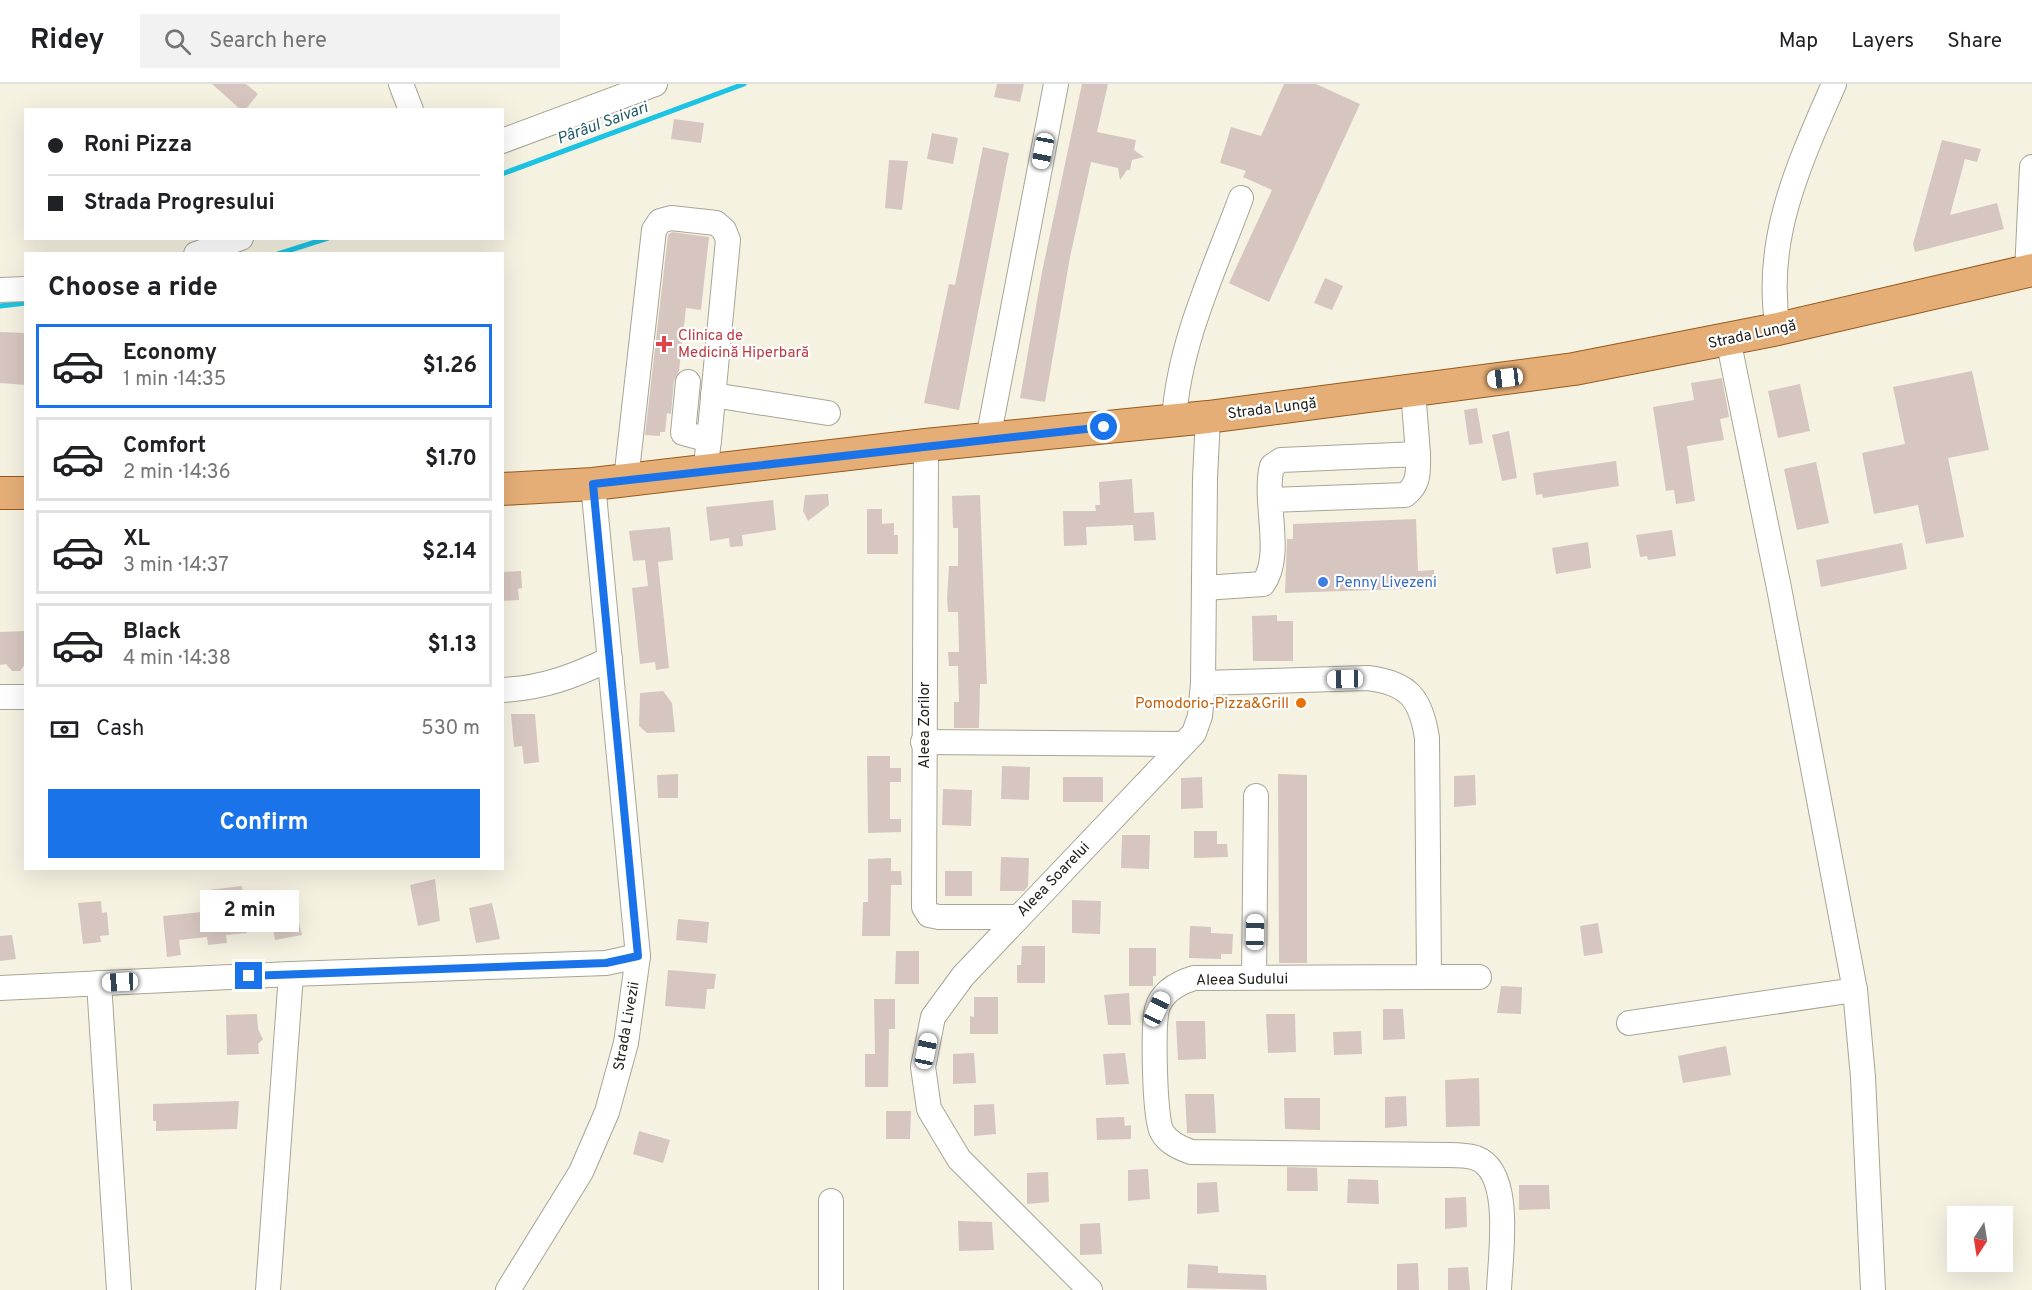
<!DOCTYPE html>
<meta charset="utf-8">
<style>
:root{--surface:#fff;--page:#f2f2f2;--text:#202124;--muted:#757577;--line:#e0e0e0;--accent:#1a73e8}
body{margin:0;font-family:Overpass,sans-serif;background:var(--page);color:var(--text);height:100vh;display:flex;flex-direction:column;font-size:22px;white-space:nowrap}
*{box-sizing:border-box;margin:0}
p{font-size:20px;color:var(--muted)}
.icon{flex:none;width:33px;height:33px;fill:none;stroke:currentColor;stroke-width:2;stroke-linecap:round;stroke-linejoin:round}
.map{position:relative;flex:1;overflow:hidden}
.details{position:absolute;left:24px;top:168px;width:480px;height:618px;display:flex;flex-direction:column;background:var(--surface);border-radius:0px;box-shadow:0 6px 24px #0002}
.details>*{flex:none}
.guide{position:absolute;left:24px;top:24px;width:480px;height:132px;border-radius:0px;box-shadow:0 6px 24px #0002;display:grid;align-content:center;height:132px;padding:0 24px;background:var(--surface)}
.needle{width:39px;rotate:192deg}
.buttons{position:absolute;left:1947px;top:1122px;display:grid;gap:12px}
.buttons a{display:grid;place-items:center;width:66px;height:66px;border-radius:0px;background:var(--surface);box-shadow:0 6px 24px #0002;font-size:30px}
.end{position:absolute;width:27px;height:27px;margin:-14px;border:8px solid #1a73e8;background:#fff;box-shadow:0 0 0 3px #fff}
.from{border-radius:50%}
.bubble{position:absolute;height:42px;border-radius:0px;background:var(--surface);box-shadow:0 6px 24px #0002;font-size:20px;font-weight:700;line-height:42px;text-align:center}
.car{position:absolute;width:18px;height:36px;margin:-18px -9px;border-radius:8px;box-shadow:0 0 4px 2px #0007;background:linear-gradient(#fff 24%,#345 0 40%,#fff 0 76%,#345 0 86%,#fff 0)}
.guide b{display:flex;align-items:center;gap:21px;height:57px;font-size:22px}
.guide b+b{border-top:2px solid var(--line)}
.guide i{width:15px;height:15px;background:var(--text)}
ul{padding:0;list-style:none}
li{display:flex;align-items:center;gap:18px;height:84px;margin:0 12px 9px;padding:0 12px;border:3px solid var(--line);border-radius:0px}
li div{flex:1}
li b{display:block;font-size:22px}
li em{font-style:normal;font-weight:700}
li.active{border-color:var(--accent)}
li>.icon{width:54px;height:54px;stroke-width:1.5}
h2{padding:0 24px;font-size:27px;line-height:72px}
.pay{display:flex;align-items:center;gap:15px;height:66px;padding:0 24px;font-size:22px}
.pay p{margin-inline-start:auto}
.cta{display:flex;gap:12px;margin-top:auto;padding:12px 24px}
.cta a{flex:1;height:69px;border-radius:0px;background:var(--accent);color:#fff;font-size:24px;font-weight:700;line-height:69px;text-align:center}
header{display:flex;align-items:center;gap:36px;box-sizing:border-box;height:84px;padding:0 30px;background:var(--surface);border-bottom:2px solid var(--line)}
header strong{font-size:28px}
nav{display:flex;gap:33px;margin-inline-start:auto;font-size:21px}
.search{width:420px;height:54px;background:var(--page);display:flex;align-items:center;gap:15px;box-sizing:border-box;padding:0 21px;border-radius:0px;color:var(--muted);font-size:22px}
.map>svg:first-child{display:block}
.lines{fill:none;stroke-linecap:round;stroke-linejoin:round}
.stream{stroke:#1dc3e2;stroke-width:5}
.building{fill:#d7c6c0}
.minor-casing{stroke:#a8a596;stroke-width:26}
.major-casing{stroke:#965a1c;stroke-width:34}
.minor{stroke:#fff;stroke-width:24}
.major{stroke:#e5ae77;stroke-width:32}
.route{stroke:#1a73e8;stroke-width:8}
.health-dot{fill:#e0444e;stroke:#fff;stroke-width:2}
.shop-dot{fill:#3f7fe0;stroke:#fff;stroke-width:2}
.food-dot{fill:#e8710a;stroke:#fff;stroke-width:2}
.labels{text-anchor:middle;stroke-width:4.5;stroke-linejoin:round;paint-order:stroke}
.street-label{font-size:15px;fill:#22211b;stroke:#fff}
.health-label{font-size:15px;fill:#be3a42;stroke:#fff;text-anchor:start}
.shop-label{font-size:15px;fill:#366cbe;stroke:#fff;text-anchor:start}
.food-label{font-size:15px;fill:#c56008;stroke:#fff;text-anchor:end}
.water-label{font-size:16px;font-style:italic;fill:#1e5a67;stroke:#fff}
</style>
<header>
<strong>Ridey</strong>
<div class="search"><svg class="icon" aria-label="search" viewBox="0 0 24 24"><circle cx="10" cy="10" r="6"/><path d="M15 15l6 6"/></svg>Search here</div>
<nav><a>Map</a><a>Layers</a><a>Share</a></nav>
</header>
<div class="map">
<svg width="2032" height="1206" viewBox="0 0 2032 1206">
<rect width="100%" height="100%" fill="#f5f2e2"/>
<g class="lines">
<!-- stream -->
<g class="stream">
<path d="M 502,90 L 744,0"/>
<path d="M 278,170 L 328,154"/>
<path d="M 0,222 L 26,219"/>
</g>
</g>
<!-- building -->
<g class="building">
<path d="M 212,0 L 246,0 L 258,10 L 245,26 L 241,26 Z"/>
<path d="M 997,0 L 1024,0 L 1020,18 L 994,13 Z"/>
<path d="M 1082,0 L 1108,0 L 1097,48 L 1136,56 L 1134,66 L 1144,73 L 1132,76 L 1130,86 L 1127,86 L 1120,96 L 1118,84 L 1091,78 L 1070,173 L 1045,318 L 1020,314 L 1042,188 Z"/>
<path d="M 1284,0 L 1316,0 L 1360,20 L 1269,218 L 1229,199 L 1272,106 L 1243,93 L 1246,87 L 1220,79 L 1231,43 L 1261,52 Z"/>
<path d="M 674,35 L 704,39 L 701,59 L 671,55 Z"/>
<path d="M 932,49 L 958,54 L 953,80 L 927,75 Z"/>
<path d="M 1942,56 L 1981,65 L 1977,78 L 1965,75 L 1950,131 L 1997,119 L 2004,145 L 1915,168 L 1913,160 Z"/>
<path d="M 983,63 L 1009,69 L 959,326 L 924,319 L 949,200 L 955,201 Z"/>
<path d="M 889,76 L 908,77 L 902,126 L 885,124 Z"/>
<path d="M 672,148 L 709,153 L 701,226 L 686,224 L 679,287 L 674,297 L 671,330 L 667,329 L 665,348 L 660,348 L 660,352 L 645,351 L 668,151 Z"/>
<path d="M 1325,194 L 1343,202 L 1332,226 L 1314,219 Z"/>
<path d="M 0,248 L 26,249 L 26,301 L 0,299 Z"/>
<path d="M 1972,287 L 1989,366 L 1948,374 L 1964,453 L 1926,460 L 1918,421 L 1874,430 L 1862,369 L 1905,360 L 1893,303 Z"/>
<path d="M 1722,294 L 1729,333 L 1720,335 L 1724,356 L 1687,362 L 1695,417 L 1676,420 L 1674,406 L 1666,407 L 1653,323 L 1694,316 L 1691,299 Z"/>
<path d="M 1800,300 L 1810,347 L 1778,354 L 1768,307 Z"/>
<path d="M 1477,324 L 1483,359 L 1469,361 L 1464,326 Z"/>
<path d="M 1509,347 L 1517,394 L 1502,397 L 1492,351 Z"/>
<path d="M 1616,377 L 1619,402 L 1543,414 L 1542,410 L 1536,411 L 1533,389 Z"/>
<path d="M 1816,378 L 1829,439 L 1797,446 L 1784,385 Z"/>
<path d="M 1132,395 L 1134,429 L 1154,428 L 1156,456 L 1134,457 L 1133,441 L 1086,443 L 1087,461 L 1064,462 L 1063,427 L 1096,427 L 1095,421 L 1100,421 L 1099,398 Z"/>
<path d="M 828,410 L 829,421 L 808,437 L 803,427 L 805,411 Z"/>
<path d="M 980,411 L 987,600 L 980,600 L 979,644 L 954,644 L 954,618 L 959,618 L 958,582 L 949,582 L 948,568 L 959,568 L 958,528 L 948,528 L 947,514 L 949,482 L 958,482 L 958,444 L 953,444 L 952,412 Z"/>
<path d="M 773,416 L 776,446 L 742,451 L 743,462 L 730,463 L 729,454 L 710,457 L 706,423 Z"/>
<path d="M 867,425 L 882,425 L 882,440 L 894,439 L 894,451 L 898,451 L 898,470 L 867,470 Z"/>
<path d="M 1416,435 L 1418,487 L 1434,486 L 1434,504 L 1285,509 L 1287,455 L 1293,455 L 1293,440 Z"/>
<path d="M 670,443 L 673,476 L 658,478 L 669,584 L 656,586 L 655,578 L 640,580 L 632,504 L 648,502 L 645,476 L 633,477 L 629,447 Z"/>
<path d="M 1672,446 L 1676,472 L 1648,476 L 1647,472 L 1640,473 L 1636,451 Z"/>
<path d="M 1588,458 L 1591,484 L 1556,490 L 1552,464 Z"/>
<path d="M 1902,459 L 1907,485 L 1821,503 L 1816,476 Z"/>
<path d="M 521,487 L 522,504 L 518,505 L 519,516 L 502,517 L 502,488 Z"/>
<path d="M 1277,531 L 1277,537 L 1293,537 L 1293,577 L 1253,577 L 1252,532 Z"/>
<path d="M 26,547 L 26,579 L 20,587 L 12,587 L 6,580 L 0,581 L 0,548 Z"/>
<path d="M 663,607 L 672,619 L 675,648 L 647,649 L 639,642 L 640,609 Z"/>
<path d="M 511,630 L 535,630 L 539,678 L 524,680 L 522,662 L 514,663 Z"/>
<path d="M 867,672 L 890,672 L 890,684 L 901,684 L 901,698 L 890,698 L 890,735 L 901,735 L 901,748 L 868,749 Z"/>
<path d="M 1002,682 L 1030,683 L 1029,716 L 1001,715 Z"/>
<path d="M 678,690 L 678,714 L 658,714 L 657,691 Z"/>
<path d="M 1278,690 L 1307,691 L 1307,879 L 1279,879 Z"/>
<path d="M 1475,691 L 1476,721 L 1454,723 L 1454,692 Z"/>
<rect x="1063" y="693" width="40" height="25"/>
<path d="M 1202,693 L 1203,724 L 1181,725 L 1181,694 Z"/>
<path d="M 943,705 L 972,706 L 971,742 L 942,741 Z"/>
<path d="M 1194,747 L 1217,747 L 1217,760 L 1227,760 L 1228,773 L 1194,774 Z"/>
<path d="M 1122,751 L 1150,751 L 1149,785 L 1121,784 Z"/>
<path d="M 1001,773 L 1029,774 L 1028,802 L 1024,807 L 1000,807 Z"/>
<path d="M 891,774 L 891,787 L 901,787 L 902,801 L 891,801 L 890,852 L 862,852 L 863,818 L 868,818 L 868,775 Z"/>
<rect x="945" y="787" width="27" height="25"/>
<path d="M 435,795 L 440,837 L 418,842 L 410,801 Z"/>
<path d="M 242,802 L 247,849 L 226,851 L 227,859 L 208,861 L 207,853 L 179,856 L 181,871 L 167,873 L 163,832 L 202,828 L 200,807 Z"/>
<path d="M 1072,816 L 1101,817 L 1100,850 L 1072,849 Z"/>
<path d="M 101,817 L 102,829 L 107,828 L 109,851 L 100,852 L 101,858 L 83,860 L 78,819 Z"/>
<path d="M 294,818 L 302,851 L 275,856 L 269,822 Z"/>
<path d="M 492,819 L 500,855 L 476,859 L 469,824 Z"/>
<path d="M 678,835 L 709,838 L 707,859 L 676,856 Z"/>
<path d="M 1598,839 L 1603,869 L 1584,872 L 1580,842 Z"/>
<path d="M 1190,842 L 1211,843 L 1211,849 L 1233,850 L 1232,870 L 1221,870 L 1221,875 L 1189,874 Z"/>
<path d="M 12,851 L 16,875 L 0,877 L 0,852 Z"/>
<path d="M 1022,862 L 1045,862 L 1045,899 L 1017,899 L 1017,881 L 1021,881 Z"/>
<path d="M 1129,864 L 1156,864 L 1156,892 L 1153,892 L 1153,902 L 1129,902 Z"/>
<path d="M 896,867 L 919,867 L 919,900 L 895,900 Z"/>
<path d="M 668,886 L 716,890 L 714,905 L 707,905 L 705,925 L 665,922 Z"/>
<path d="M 1501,902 L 1522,903 L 1521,930 L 1497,929 Z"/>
<path d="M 1129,909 L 1131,941 L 1108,941 L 1104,911 Z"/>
<path d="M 974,913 L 998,913 L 998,950 L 970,950 L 970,932 L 974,933 Z"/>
<path d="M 874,915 L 895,915 L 895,945 L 889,945 L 888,1003 L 865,1003 L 865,970 L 875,970 Z"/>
<path d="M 1383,925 L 1403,925 L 1405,955 L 1383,956 Z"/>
<path d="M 257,930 L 258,945 L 263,955 L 258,960 L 259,970 L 227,971 L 226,931 Z"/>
<path d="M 1266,930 L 1295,930 L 1296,968 L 1268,969 Z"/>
<path d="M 1176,937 L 1205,937 L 1206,975 L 1178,976 Z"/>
<path d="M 1361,947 L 1362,970 L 1334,971 L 1333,948 Z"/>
<path d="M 1726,962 L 1731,991 L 1683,999 L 1678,972 Z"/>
<path d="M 974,969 L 976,999 L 953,1000 L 953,970 Z"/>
<path d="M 1125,969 L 1129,1000 L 1106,1001 L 1103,970 Z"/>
<path d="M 1479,994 L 1480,1042 L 1446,1043 L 1445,996 Z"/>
<path d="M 1185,1010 L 1214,1010 L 1216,1049 L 1187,1049 Z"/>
<path d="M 1406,1012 L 1407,1042 L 1385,1044 L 1385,1013 Z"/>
<path d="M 1284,1014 L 1320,1014 L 1320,1046 L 1285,1045 Z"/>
<path d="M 239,1017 L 237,1045 L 156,1047 L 156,1037 L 153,1037 L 153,1020 Z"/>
<path d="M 994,1020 L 996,1050 L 974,1052 L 974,1021 Z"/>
<path d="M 886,1027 L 911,1027 L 910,1055 L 886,1055 Z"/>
<path d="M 1124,1033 L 1125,1042 L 1131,1041 L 1131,1055 L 1097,1056 L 1096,1034 Z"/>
<path d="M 639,1047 L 670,1056 L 663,1079 L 633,1070 Z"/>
<path d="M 1287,1083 L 1317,1084 L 1318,1107 L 1287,1107 Z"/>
<path d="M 1148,1085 L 1150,1115 L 1128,1117 L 1128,1086 Z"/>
<path d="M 1048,1088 L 1049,1118 L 1027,1120 L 1027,1089 Z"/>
<path d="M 1348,1095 L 1378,1096 L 1379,1120 L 1347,1119 Z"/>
<path d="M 1217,1098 L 1219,1128 L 1197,1130 L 1197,1099 Z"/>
<path d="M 1519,1101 L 1549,1101 L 1550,1125 L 1519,1126 Z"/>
<path d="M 1466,1113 L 1467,1143 L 1445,1145 L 1445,1114 Z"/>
<path d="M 958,1137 L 992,1138 L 994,1166 L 959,1167 Z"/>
<path d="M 1100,1139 L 1102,1170 L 1080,1171 L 1080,1140 Z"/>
<path d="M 1418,1179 L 1419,1206 L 1397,1206 L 1397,1180 Z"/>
<path d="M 1188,1180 L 1218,1182 L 1218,1189 L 1266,1191 L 1267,1206 L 1187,1204 Z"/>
<path d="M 1468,1183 L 1470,1206 L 1448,1206 L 1448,1184 Z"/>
</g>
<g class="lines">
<!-- minor casing -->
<g class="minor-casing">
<g id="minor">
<path d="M 401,0 L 411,26"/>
<path d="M 502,57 L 655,0"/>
<path d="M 196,170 L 241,154"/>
<path d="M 2027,188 L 2032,83"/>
<path d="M 0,206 L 26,205"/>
<path d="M 1778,245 C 1763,156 1799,80 1834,0"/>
<path d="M 1728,255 L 1779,504 L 1855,906 L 1863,993 L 1873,1206"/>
<path d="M 688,298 L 683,349 L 709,356 L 707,372"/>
<path d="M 1413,306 L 1418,370"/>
<path d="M 713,311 L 828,329"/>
<path d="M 1174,336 C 1179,258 1214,187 1241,114"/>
<path d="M 988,355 L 1056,0"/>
<path d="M 926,361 L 924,823 L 929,831 L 939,833 L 1016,833"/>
<path d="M 626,396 L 654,146 L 660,137 L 671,134 L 716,139 L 724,146 L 728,156 L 709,356"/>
<path d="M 1204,504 L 1263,500 C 1284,471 1263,417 1272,382 L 1281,376 L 1418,370 C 1418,387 1420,400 1405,411 L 1270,416"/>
<path d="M 1203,599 L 1368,594 C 1409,599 1421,615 1427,654 L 1429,893 L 1194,894 C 1178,899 1162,907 1157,925 C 1153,941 1154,1035 1162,1048 C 1168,1059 1180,1064 1191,1068 L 1448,1071 C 1457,1071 1467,1071 1476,1074 C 1514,1088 1500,1173 1499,1206"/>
<path d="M 502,606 C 544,604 574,592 610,575"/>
<path d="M 0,613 L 26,613"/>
<path d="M 923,658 L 1182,660"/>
<path d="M 1254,893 L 1256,712"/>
<path d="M 1429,893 L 1479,893"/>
<path d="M 99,899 L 119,1206"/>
<path d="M 0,904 L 291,890 L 606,879 L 638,872"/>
<path d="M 1629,939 L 1855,906"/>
<path d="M 831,1117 L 831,1206"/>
<path d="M 268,1206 L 291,890"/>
<path d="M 508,1206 L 581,1088 L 607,1028 L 626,959 L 638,872 L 593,400"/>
<path d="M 1090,1206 L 959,1075 L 929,1025 L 923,983 L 933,933 L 963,892 L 1194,649 L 1200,632 L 1203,599 L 1205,394 L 1208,333"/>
</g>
</g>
<!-- major casing -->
<g class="major-casing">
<g id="major">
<path d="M 502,405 L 593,400 L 926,361 L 1208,333 L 1574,285 L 1778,245 L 2032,186"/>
<path d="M 0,409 L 26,409"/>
</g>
</g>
<!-- minor -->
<use href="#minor" class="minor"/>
<!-- major -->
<use href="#major" class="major"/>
</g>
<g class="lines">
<!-- route -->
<path class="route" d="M 249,892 L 606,879 L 638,872 L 593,400 L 1104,343"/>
</g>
<!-- markers -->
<path class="health-dot" d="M661 251h6v6h6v6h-6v6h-6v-6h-6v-6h6z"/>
<circle class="shop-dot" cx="1323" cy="498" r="6"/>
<circle class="food-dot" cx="1301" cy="619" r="6"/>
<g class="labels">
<!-- street labels -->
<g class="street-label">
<text transform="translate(1752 250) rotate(-12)" y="5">Strada Lungă</text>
<text transform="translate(1272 324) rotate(-7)" y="5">Strada Lungă</text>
<text transform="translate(924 641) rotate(-90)" y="5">Aleea Zorilor</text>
<text transform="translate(1053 795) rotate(-46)" y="5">Aleea Soarelui</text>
<text transform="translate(1242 895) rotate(-1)" y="5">Aleea Sudului</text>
<text transform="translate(626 942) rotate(-80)" y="5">Strada Livezii</text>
</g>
<!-- health labels -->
<g class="health-label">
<text x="678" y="256">Clinica de<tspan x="678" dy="17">Medicină Hiperbară</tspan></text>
</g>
<!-- shop labels -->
<g class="shop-label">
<text x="1335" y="503">Penny Livezeni</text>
</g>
<!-- food labels -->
<g class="food-label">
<text x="1289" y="624">Pomodorio-Pizza&amp;Grill</text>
</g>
<!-- water labels -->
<g class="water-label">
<text transform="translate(602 38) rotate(-20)" y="6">Pârâul Saivari</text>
</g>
</g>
</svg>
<div class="buttons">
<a><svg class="needle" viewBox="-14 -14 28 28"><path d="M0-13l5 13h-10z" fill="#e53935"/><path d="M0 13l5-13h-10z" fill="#757577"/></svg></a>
</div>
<i class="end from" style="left:1104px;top:343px"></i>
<i class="end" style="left:249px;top:892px"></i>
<div class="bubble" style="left:200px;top:806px;width:99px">2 min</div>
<i class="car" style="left:1043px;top:67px;rotate:191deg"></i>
<i class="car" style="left:1505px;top:294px;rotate:263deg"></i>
<i class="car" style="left:1345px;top:595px;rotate:269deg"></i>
<i class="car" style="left:1255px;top:848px;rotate:1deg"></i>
<i class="car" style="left:120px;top:898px;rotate:267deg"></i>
<i class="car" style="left:1157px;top:925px;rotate:25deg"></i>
<i class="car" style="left:926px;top:967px;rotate:12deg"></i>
<div class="guide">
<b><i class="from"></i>Roni Pizza</b>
<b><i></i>Strada Progresului</b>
</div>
<section class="details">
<h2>Choose a ride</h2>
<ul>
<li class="active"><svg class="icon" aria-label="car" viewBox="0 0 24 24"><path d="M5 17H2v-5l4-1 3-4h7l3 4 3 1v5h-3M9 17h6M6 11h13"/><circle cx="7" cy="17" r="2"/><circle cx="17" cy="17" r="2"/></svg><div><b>Economy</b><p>1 min · 14:35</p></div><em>$1.26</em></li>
<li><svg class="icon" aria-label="car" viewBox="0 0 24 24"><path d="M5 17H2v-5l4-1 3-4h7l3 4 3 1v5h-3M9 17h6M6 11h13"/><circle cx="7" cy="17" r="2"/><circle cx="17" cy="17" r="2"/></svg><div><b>Comfort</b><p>2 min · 14:36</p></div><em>$1.70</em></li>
<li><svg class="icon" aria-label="car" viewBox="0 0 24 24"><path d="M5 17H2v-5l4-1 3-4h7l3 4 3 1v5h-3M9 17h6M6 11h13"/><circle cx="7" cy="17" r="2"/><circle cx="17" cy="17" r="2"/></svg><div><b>XL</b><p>3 min · 14:37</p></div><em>$2.14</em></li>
<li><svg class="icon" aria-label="car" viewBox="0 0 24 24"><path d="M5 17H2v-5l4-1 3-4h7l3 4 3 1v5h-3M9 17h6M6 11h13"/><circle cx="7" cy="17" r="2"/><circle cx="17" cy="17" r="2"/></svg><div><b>Black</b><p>4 min · 14:38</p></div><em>$1.13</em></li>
</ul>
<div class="pay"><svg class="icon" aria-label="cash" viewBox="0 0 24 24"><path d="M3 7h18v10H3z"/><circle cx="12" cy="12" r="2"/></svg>Cash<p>530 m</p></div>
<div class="cta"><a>Confirm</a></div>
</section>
</div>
